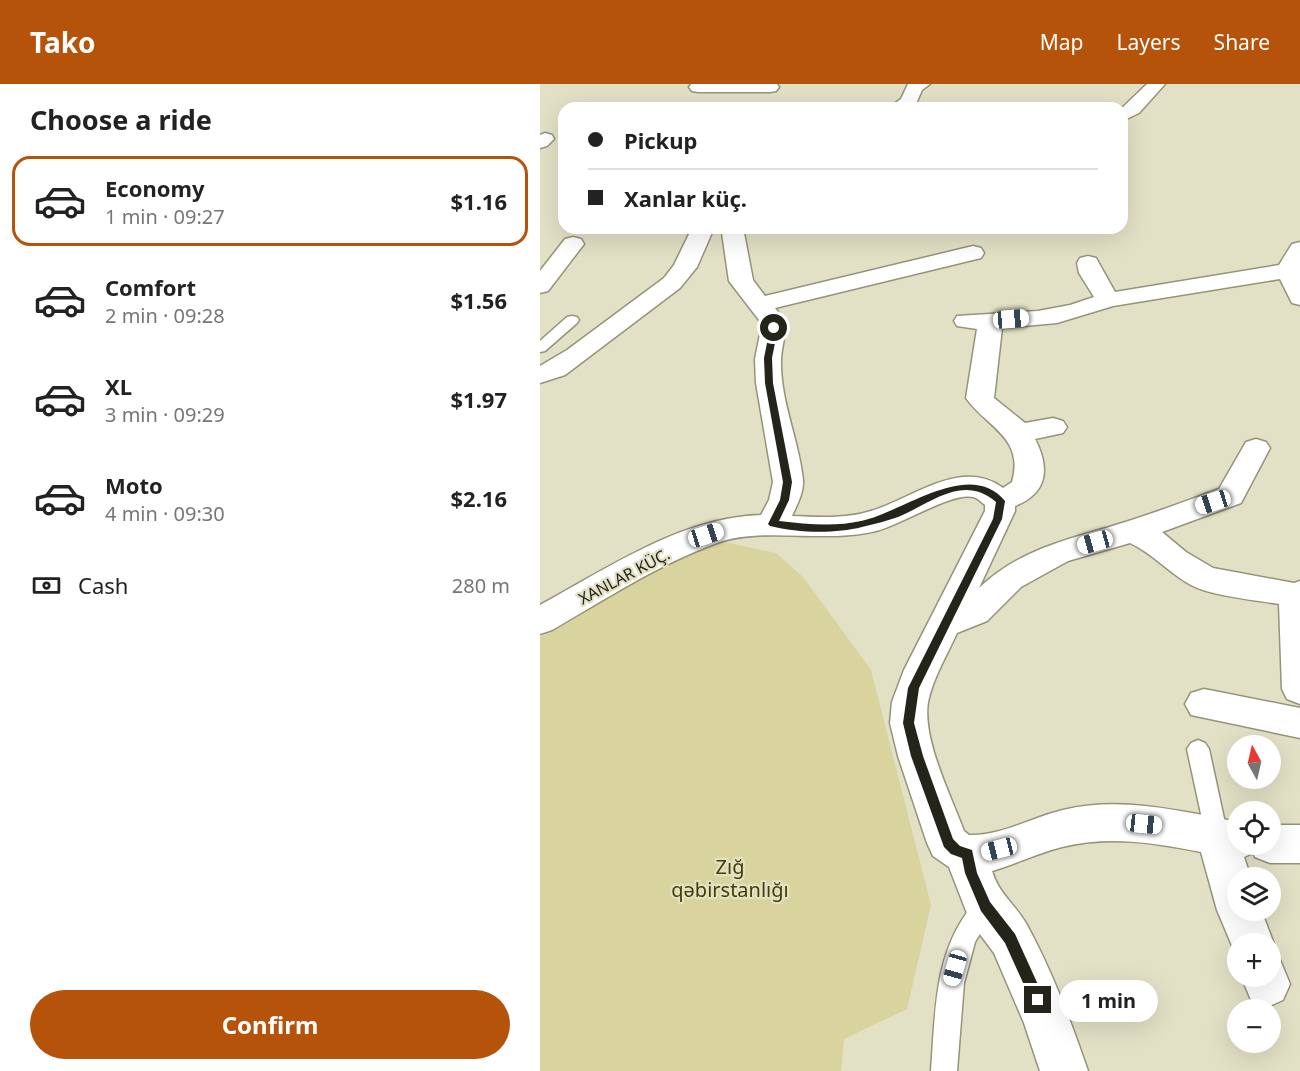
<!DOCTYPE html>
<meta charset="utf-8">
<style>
:root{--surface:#fff;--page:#f2f2f2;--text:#222;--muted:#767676;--line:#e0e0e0;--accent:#b45309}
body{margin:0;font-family:"Noto Sans",sans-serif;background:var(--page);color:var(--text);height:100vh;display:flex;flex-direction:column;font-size:22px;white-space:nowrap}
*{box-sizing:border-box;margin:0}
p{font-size:20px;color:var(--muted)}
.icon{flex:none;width:33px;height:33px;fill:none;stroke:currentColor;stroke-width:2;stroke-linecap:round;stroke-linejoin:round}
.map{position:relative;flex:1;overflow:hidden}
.sheet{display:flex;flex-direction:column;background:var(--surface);width:540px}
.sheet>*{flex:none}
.guide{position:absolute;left:18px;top:18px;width:570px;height:132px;border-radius:18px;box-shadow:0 6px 24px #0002;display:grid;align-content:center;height:132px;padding:0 30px;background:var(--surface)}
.needle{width:39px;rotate:352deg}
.buttons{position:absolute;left:687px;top:651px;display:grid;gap:12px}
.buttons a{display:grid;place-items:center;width:54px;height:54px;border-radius:50%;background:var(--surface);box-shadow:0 6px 24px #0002;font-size:30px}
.end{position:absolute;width:27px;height:27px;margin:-14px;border:8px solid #25241a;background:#fff;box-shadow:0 0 0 3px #fff}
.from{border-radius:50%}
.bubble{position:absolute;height:42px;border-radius:21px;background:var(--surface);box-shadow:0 6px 24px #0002;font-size:20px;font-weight:700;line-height:42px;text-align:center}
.car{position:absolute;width:18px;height:36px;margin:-18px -9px;border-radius:8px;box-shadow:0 0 4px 2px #0007;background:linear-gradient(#fff 24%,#345 0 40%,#fff 0 76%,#345 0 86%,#fff 0)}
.guide b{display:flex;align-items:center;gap:21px;height:57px;font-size:22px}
.guide b+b{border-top:2px solid var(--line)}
.guide i{width:15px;height:15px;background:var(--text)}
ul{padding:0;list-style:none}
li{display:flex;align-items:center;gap:18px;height:90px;margin:0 12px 9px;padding:0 18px;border:3px solid transparent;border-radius:18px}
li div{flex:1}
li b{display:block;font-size:22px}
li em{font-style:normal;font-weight:700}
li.current{border-color:var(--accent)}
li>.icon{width:54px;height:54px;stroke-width:1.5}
h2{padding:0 30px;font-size:27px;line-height:72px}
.pay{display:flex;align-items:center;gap:15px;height:66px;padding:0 30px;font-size:22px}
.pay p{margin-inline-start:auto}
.action{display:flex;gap:12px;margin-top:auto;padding:12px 30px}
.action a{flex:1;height:69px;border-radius:36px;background:var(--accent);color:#fff;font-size:24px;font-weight:700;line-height:69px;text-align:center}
header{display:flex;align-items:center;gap:36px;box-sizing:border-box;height:84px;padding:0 30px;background:var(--accent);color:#fff}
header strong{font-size:28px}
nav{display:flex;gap:33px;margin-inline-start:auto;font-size:21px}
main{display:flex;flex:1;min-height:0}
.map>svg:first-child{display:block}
.green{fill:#d9d39e}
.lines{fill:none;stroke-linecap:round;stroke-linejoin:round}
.lane-casing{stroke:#96937b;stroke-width:3}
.street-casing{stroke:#96937b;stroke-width:3}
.lane{fill:#fff;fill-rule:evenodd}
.street{fill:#fff;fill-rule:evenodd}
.route{fill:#25241a}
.labels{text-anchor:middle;stroke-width:4.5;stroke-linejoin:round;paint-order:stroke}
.street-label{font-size:16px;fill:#25241a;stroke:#e2e0c5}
.near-park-label{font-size:20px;fill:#443e03;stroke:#e2e0c5}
</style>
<header>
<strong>Tako</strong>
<nav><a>Map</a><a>Layers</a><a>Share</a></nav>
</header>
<main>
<section class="sheet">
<h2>Choose a ride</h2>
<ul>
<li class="current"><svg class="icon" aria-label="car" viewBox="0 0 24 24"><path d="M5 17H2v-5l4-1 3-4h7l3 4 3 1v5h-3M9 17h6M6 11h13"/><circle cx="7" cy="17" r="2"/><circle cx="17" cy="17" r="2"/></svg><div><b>Economy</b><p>1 min · 09:27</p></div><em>$1.16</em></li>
<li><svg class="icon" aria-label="car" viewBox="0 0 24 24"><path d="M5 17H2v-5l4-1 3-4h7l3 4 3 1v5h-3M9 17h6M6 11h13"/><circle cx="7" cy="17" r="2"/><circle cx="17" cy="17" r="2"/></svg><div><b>Comfort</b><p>2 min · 09:28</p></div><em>$1.56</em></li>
<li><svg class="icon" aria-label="car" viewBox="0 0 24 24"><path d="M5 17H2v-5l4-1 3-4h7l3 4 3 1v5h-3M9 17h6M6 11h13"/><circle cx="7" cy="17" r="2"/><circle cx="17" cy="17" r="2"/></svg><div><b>XL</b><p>3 min · 09:29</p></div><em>$1.97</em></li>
<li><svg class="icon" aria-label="car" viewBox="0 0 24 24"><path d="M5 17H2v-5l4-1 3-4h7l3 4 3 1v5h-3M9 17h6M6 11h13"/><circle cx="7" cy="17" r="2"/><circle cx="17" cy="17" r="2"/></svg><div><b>Moto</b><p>4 min · 09:30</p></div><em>$2.16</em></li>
</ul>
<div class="pay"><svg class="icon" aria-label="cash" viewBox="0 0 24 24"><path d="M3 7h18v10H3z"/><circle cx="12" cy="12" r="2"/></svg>Cash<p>280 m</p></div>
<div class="action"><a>Confirm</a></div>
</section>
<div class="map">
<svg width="760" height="987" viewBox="0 0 760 987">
<rect width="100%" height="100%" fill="#e2e0c5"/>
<!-- green -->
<path class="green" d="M 180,457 L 236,469 L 263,493 L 331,586 L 391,821 L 367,925 L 304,955 L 301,987 L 0,987 L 0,553 L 32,537 L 82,500 L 135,474 Z"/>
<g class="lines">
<!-- lane casing -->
<g class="lane-casing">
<g id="lane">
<path d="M 32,232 L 37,233 L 39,236 L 37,239 L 5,267 L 0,268 L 0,257 L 27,233 Z"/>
<path d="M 658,656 L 665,659 L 669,665 L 688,753 L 685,760 L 677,763 L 669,760 L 666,753 L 647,665 L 651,659 Z"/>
<path d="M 445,811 L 453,814 L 457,822 L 435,858 L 424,899 L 417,987 L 391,987 C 395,934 394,875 426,830 C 432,821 435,815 445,811 Z"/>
</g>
</g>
<!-- street casing -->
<g class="street-casing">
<g id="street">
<path d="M 151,0 L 237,0 L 239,3 L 236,7 L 230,8 L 158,8 L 152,7 L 149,3 Z"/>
<path d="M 368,0 L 390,0 L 382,6 L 375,22 L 371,24 L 348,24 L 361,15 Z"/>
<path d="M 607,0 L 625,0 L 599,29 L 582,37 L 582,24 Z"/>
<path d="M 5,49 L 12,51 L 14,55 L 7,62 L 0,64 L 0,51 Z"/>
<path d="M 152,144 L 174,144 L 157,183 L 140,204 L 25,291 L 0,299 L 0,282 L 27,266 L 124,194 L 134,181 Z"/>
<path d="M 179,144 L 201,144 L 204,149 L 213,196 L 225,212 L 433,162 L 441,164 L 444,169 L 441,174 L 235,224 C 252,246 242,252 241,276 C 240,317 259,356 263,396 C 264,408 257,421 252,432 C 278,433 306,435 331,427 C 372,415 421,373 463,404 L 472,398 C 485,353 446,343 426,314 L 437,245 L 417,242 L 414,237 L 417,232 L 498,227 L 530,221 L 554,213 L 539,189 L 537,179 L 540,174 L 548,172 L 556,174 L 575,208 L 739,181 L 752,160 L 760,158 L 760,221 L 752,219 L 740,195 L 573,222 L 517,239 L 462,244 L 454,314 L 485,339 L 513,334 L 523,337 L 527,343 L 523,349 L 495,355 C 510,384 508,409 475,422 L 475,427 L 439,504 C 480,465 527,456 579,440 C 612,430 646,417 679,405 L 706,358 L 716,355 L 726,358 L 730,364 L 701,419 L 622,448 L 646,468 L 673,484 L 754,499 L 760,497 L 760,620 L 747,615 L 742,605 L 739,520 C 715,516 671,512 651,501 C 629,489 612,469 590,459 L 528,477 L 481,503 L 447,537 L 417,549 C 407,571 393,594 388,618 C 382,655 411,712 424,747 L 429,751 C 462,752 492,733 523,726 C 581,712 641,727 698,738 L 698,760 L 730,760 L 730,741 L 760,741 L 760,779 L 730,779 L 715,773 L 713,769 L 704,773 L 711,794 L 698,794 L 698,826 L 721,826 L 734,860 L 730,869 L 730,860 L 698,860 L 698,876 L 677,826 L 661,768 C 616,759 568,751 522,763 C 498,769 476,780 452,787 C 458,809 476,821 487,841 C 512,887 531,937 548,987 L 500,987 L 484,939 L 454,869 L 430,837 L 409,783 L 393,772 L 387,759 L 358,672 L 350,639 L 352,618 L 364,586 L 445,427 L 445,421 C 441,418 438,414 433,413 C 412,408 361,441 336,447 C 284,460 223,442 177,459 C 119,480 66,515 12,546 L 0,550 L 0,521 C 68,484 142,433 221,431 L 229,416 L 233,398 L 216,299 L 215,275 L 221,245 L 219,236 L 189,197 L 182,149 Z"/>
<path d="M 33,153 L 41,155 L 44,160 L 8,207 L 0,209 L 0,187 L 25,155 Z"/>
<path d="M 664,605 L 760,624 L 760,654 L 651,631 L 645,620 L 651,609 Z"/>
<path d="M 730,872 L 740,876 L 750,900 L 743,916 L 727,923 L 711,916 L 701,892 L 730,892 Z"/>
</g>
</g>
<!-- lane -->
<use href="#lane" class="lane"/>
<!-- street -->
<use href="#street" class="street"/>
</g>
<!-- route -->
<path class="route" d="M 234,242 L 238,244 L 232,274 L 233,299 L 252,398 L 249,416 L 239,437 C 266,440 295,443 321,437 C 364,428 429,374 465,417 L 462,435 L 379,604 L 374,639 L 383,672 L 413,755 L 420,762 L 432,766 L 437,789 L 450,818 L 475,850 L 505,916 L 503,921 L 498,923 L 493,921 L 465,859 L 441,827 L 425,789 L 422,774 L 411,770 L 404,763 L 371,672 L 363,639 L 368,604 L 453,435 L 456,418 C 423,389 390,420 358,433 C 347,437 334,440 322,443 C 295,450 258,449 230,442 L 228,440 L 240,416 L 243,398 L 225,299 L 224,274 L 230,244 Z"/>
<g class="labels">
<!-- street labels -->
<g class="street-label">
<text transform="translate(84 492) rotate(-28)" y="6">XANLAR KÜÇ.</text>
</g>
<!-- near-park labels -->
<g class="near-park-label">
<text x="190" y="790">Zığ<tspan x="190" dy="23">qəbirstanlığı</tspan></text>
</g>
</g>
</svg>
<div class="buttons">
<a><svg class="needle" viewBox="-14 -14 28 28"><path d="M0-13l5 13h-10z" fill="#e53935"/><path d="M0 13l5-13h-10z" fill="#767676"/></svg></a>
<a><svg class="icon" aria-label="locate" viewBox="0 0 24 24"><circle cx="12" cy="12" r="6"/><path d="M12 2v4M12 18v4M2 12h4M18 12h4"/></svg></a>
<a><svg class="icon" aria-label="layers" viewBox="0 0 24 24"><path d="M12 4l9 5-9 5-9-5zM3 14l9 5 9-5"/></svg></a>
<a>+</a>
<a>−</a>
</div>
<i class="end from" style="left:234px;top:244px"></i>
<i class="end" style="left:498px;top:916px"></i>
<div class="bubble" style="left:519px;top:896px;width:99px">1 min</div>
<i class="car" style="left:471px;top:235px;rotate:85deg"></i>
<i class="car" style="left:673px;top:418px;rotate:252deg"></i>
<i class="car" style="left:166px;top:451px;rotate:72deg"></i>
<i class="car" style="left:555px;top:458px;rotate:254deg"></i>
<i class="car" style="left:604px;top:740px;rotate:96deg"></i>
<i class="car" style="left:459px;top:765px;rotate:256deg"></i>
<i class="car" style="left:415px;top:884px;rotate:196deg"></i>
<div class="guide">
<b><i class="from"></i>Pickup</b>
<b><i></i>Xanlar küç.</b>
</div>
</div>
</main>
